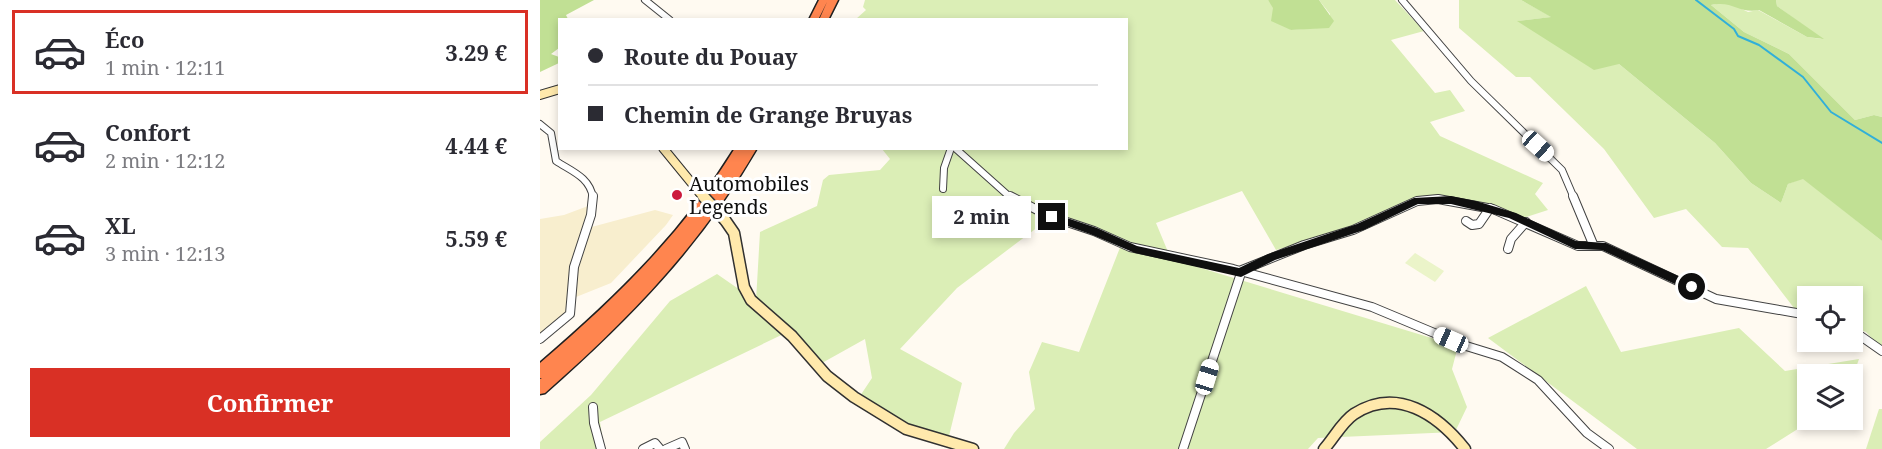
<!DOCTYPE html>
<html lang="fr">
<meta charset="utf-8">
<style>
:root{--surface:#fff;--page:#f7f7f7;--text:#2b2b33;--muted:#7c7c81;--line:#e1e1e2;--accent:#d93025}
body{margin:0;font-family:"Noto Serif",serif;background:var(--page);color:var(--text);height:100vh;display:flex;flex-direction:column;font-size:22px;white-space:nowrap}
*{box-sizing:border-box;margin:0}
p{font-size:20px;color:var(--muted)}
.icon{flex:none;width:33px;height:33px;fill:none;stroke:currentColor;stroke-width:2;stroke-linecap:round;stroke-linejoin:round}
.map{position:relative;flex:1;overflow:hidden}
.details{display:flex;flex-direction:column;background:var(--surface);width:540px}
.details>*{flex:none}
.top-card{position:absolute;left:18px;top:18px;width:570px;height:132px;border-radius:0px;box-shadow:0 3px 9px #0003;display:grid;align-content:center;height:132px;padding:0 30px;background:var(--surface)}
.fabs{position:absolute;left:1257px;top:286px;display:grid;gap:12px}
.fabs a{display:grid;place-items:center;width:66px;height:66px;border-radius:0px;background:var(--surface);box-shadow:0 3px 9px #0003;font-size:30px}
.end{position:absolute;width:27px;height:27px;margin:-14px;border:8px solid #0f0f0f;background:#fff;box-shadow:0 0 0 3px #fff}
.from{border-radius:50%}
.bubble{position:absolute;height:42px;border-radius:0px;background:var(--surface);box-shadow:0 3px 9px #0003;font-size:20px;font-weight:700;line-height:42px;text-align:center}
.car{position:absolute;width:18px;height:36px;margin:-18px -9px;border-radius:8px;box-shadow:0 0 4px 2px #0007;background:linear-gradient(#fff 24%,#345 0 40%,#fff 0 76%,#345 0 86%,#fff 0)}
.top-card b{display:flex;align-items:center;gap:21px;height:57px;font-size:22px}
.top-card b+b{border-top:2px solid var(--line)}
.top-card i{width:15px;height:15px;background:var(--text)}
ul{padding:10px 0 0;list-style:none}
li{display:flex;align-items:center;gap:18px;height:84px;margin:0 12px 9px;padding:0 18px;border:3px solid transparent;border-radius:0px}
li div{flex:1}
li b{display:block;font-size:22px}
li em{font-style:normal;font-weight:700}
li.active{border-color:var(--accent)}
li>.icon{width:54px;height:54px;stroke-width:1.5}
.button{display:flex;gap:12px;margin-top:auto;padding:12px 30px}
.button a{flex:1;height:69px;border-radius:0px;background:var(--accent);color:#fff;font-size:24px;font-weight:700;line-height:69px;text-align:center}
main{display:flex;flex:1;min-height:0}
.map>svg:first-child{display:block}
.farmland{fill:#f8eece}
.green{fill:#dbeeb6}
.forest{fill:#c1e094}
.pitch{fill:#ebf4c9}
.lines{fill:none;stroke-linecap:round;stroke-linejoin:round}
.stream{stroke:#31afd9;stroke-width:2}
.street-far1-casing{stroke:#424242;stroke-width:8}
.street-casing{stroke:#424242;stroke-width:10}
.secondary-far1-casing{stroke:#313131;stroke-width:10}
.secondary-casing{stroke:#313131;stroke-width:13}
.highway-casing{stroke:#202020;stroke-width:3}
.street-far1{stroke:#fff;stroke-width:6}
.street{stroke:#fff;stroke-width:8}
.secondary-far1{stroke:#ffe9ac;stroke-width:8}
.secondary{stroke:#ffe9ac;stroke-width:10}
.highway{fill:#ff854f;fill-rule:evenodd}
.secondary-bridge-far1-casing{stroke:#313131;stroke-width:10;stroke-linecap:butt}
.secondary-bridge-casing{stroke:#313131;stroke-width:13;stroke-linecap:butt}
.secondary-bridge-far1{stroke:#ffe9ac;stroke-width:8}
.secondary-bridge{stroke:#ffe9ac;stroke-width:10}
.route{fill:#0f0f0f}
.poi-dot{fill:#cc1a3d;stroke:#fff;stroke-width:2}
.labels{text-anchor:middle;stroke-width:6;stroke-linejoin:round;paint-order:stroke}
.poi-label{font-size:20px;fill:#0f0f0f;stroke:#fff;text-anchor:start}
</style>
<main>
<section class="details">
<ul>
<li class="active"><svg class="icon" aria-label="car" viewBox="0 0 24 24"><path d="M5 17H2v-5l4-1 3-4h7l3 4 3 1v5h-3M9 17h6M6 11h13"/><circle cx="7" cy="17" r="2"/><circle cx="17" cy="17" r="2"/></svg><div><b>Éco</b><p>1 min · 12:11</p></div><em>3.29 €</em></li>
<li><svg class="icon" aria-label="car" viewBox="0 0 24 24"><path d="M5 17H2v-5l4-1 3-4h7l3 4 3 1v5h-3M9 17h6M6 11h13"/><circle cx="7" cy="17" r="2"/><circle cx="17" cy="17" r="2"/></svg><div><b>Confort</b><p>2 min · 12:12</p></div><em>4.44 €</em></li>
<li><svg class="icon" aria-label="car" viewBox="0 0 24 24"><path d="M5 17H2v-5l4-1 3-4h7l3 4 3 1v5h-3M9 17h6M6 11h13"/><circle cx="7" cy="17" r="2"/><circle cx="17" cy="17" r="2"/></svg><div><b>XL</b><p>3 min · 12:13</p></div><em>5.59 €</em></li>
</ul>
<div class="button"><a>Confirmer</a></div>
</section>
<div class="map">
<svg width="1342" height="449" viewBox="0 0 1342 449">
<rect width="100%" height="100%" fill="#fffaf1"/>
<!-- farmland -->
<path class="farmland" d="M 48,206 L 44,229 L 115,210 L 133,215 L 126,225 L 71,283 L 36,297 L 33,314 L 0,341 L 0,219 L 24,215 Z"/>
<!-- green -->
<g class="green">
<path d="M 325,0 L 728,0 L 751,30 L 789,27 L 790,14 L 779,0 L 855,0 L 884,31 L 851,40 L 895,93 L 910,90 L 925,111 L 890,122 L 900,136 L 1003,183 L 995,194 L 1008,210 L 983,218 L 887,197 L 813,228 L 736,250 L 702,191 L 616,223 L 631,259 L 918,346 L 912,369 L 927,407 L 915,432 L 778,438 L 768,449 L 464,449 L 474,433 L 495,409 L 489,372 L 502,342 L 539,352 L 583,240 L 514,215 L 417,288 L 360,349 L 422,383 L 409,436 L 367,426 L 320,396 L 332,378 L 325,339 L 282,363 L 254,329 L 60,422 L 64,449 L 0,449 L 0,442 L 51,395 L 130,301 L 177,274 L 216,301 L 220,232 L 277,206 L 283,180 L 289,175 L 340,170 L 350,159 L 342,149 L 586,148 L 586,20 L 316,19 L 326,10 L 323,7 Z"/>
<path d="M 919,0 L 981,0 L 1012,17 L 978,21 L 1079,64 L 1175,143 L 1211,183 L 1241,203 L 1248,184 L 1263,178 L 1342,241 L 1342,349 L 1326,332 L 1313,327 L 1312,297 L 1268,297 L 1267,312 L 1254,308 L 1208,248 L 1182,247 L 1146,209 L 1114,218 L 1064,149 L 990,77 L 976,77 L 919,28 Z"/>
<path d="M 1236,0 L 1342,0 L 1342,117 L 1334,115 L 1315,120 L 1249,54 L 1204,32 L 1171,5 L 1188,2 L 1208,12 L 1218,10 L 1267,37 L 1282,39 L 1237,6 Z"/>
<path d="M 1046,286 L 1081,352 L 1199,328 L 1245,371 L 1319,359 L 1313,376 L 1268,375 L 1268,420 L 1272,420 L 1226,449 L 1097,449 L 948,338 Z"/>
<path d="M 1339,409 L 1342,409 L 1342,449 L 1326,449 Z"/>
</g>
<!-- forest -->
<g class="forest">
<path d="M 0,0 L 54,0 L 26,15 L 28,19 L 20,20 L 19,48 L 11,54 L 19,57 L 19,63 L 0,72 Z"/>
<path d="M 728,0 L 779,0 L 794,21 L 789,28 L 751,30 L 731,21 L 733,8 Z"/>
<path d="M 981,0 L 1236,0 L 1237,6 L 1284,39 L 1267,37 L 1219,10 C 1199,14 1193,0 1171,5 L 1204,32 L 1249,54 L 1315,120 L 1334,115 L 1342,117 L 1342,241 L 1263,179 L 1248,184 L 1241,203 L 1211,183 L 1175,143 L 1079,64 L 1054,70 L 977,21 L 1011,17 Z"/>
</g>
<!-- pitch -->
<path class="pitch" d="M 875,253 L 904,271 L 895,282 L 865,263 Z"/>
<g class="lines">
<!-- stream -->
<path class="stream" d="M 1156,0 L 1194,29 L 1198,36 L 1219,45 L 1263,77 L 1291,112 L 1342,143"/>
<!-- street-far1 casing -->
<g class="street-far1-casing">
<g id="street-far1">
<path d="M 105,0 L 130,20"/>
<path d="M 862,0 L 931,81 L 1022,170 L 1034,198"/>
<path d="M 0,124 L 11,133 L 16,161 C 31,171 50,177 53,198"/>
<path d="M 415,148 L 471,198"/>
<path d="M 403,189 L 404,168 L 411,148"/>
</g>
</g>
<!-- street casing -->
<g class="street-casing">
<g id="street">
<path d="M 470,196 L 509,216 L 554,231 L 590,247 L 693,269 L 832,307 L 923,345 L 962,357 L 998,380 L 1047,433 L 1069,449"/>
<path d="M 1033,196 L 1053,244"/>
<path d="M 926,221 L 932,225 L 939,224 L 950,208"/>
<path d="M 968,249 L 971,239 L 986,222"/>
<path d="M 1312,330 L 1342,351"/>
<path d="M 0,339 L 30,314 L 34,267 L 51,215 L 53,196"/>
<path d="M 53,407 L 54,423 L 61,449"/>
<path d="M 103,449 L 115,443 L 120,449"/>
<path d="M 126,449 L 142,442 L 145,449"/>
<path d="M 643,449 L 702,270 L 764,245 L 813,230 L 877,201 L 898,199 L 953,209 L 1038,246 L 1063,246 L 1176,299 L 1268,315"/>
</g>
</g>
<!-- secondary-far1 casing -->
<g class="secondary-far1-casing">
<g id="secondary-far1">
<path d="M 0,95 L 20,89"/>
<path d="M 123,148 L 159,192"/>
</g>
</g>
<!-- secondary casing -->
<g class="secondary-casing">
<g id="secondary">
<path d="M 185,220 L 194,233 L 204,287 L 211,300 L 252,336 L 287,376 L 314,397 L 366,429 L 433,449"/>
<path d="M 784,449 C 794,438 802,422 814,414 C 857,386 898,415 925,449"/>
</g>
</g>
<!-- highway casing -->
<g class="highway-casing">
<g id="highway">
<path d="M 279,0 L 298,0 L 288,20 L 279,20 L 287,2 L 278,20 L 269,20 Z"/>
<path d="M 195,148 L 217,148 C 160,246 90,318 5,393 L 0,394 L 0,379 L 2,378 L 0,378 L 0,363 C 76,298 142,234 195,148 Z"/>
</g>
</g>
<!-- street-far1 -->
<use href="#street-far1" class="street-far1"/>
<!-- street -->
<use href="#street" class="street"/>
<!-- secondary-far1 -->
<use href="#secondary-far1" class="secondary-far1"/>
<!-- secondary -->
<use href="#secondary" class="secondary"/>
<!-- highway -->
<use href="#highway" class="highway"/>
<!-- secondary-bridge-far1 casing -->
<g class="secondary-bridge-far1-casing">
<path id="secondary-bridge-far1" d="M 159,192 L 164,198"/>
</g>
<!-- secondary-bridge casing -->
<g class="secondary-bridge-casing">
<path id="secondary-bridge" d="M 163,196 L 185,220"/>
</g>
<!-- secondary-bridge-far1 -->
<use href="#secondary-bridge-far1" class="secondary-bridge-far1"/>
<!-- secondary-bridge -->
<use href="#secondary-bridge" class="secondary-bridge"/>
</g>
<!-- route -->
<path class="route" d="M 911,196 L 936,201 L 976,213 L 1036,241 L 1066,243 L 1156,284 L 1157,287 L 1152,292 L 1062,250 L 1035,249 L 969,218 L 911,204 L 878,204 L 824,230 L 735,260 L 701,277 L 595,253 L 550,234 L 508,219 L 507,217 L 512,213 L 557,228 L 597,246 L 699,268 L 728,254 L 817,224 L 874,198 Z"/>
<!-- markers -->
<circle class="poi-dot" cx="137" cy="195" r="6"/>
<g class="labels">
<!-- poi labels -->
<g class="poi-label">
<text x="149" y="191">Automobiles<tspan x="149" dy="23">Legends</tspan></text>
</g>
</g>
</svg>
<div class="fabs">
<a><svg class="icon" aria-label="locate" viewBox="0 0 24 24"><circle cx="12" cy="12" r="6"/><path d="M12 2v4M12 18v4M2 12h4M18 12h4"/></svg></a>
<a><svg class="icon" aria-label="layers" viewBox="0 0 24 24"><path d="M12 4l9 5-9 5-9-5zM3 14l9 5 9-5"/></svg></a>
</div>
<i class="end from" style="left:1152px;top:287px"></i>
<i class="end" style="left:512px;top:217px"></i>
<div class="bubble" style="left:392px;top:196px;width:99px">2 min</div>
<i class="car" style="left:998px;top:146px;rotate:132deg"></i>
<i class="car" style="left:911px;top:340px;rotate:294deg"></i>
<i class="car" style="left:667px;top:377px;rotate:17deg"></i>
<div class="top-card">
<b><i class="from"></i>Route du Pouay</b>
<b><i></i>Chemin de Grange Bruyas</b>
</div>
</div>
</main>
